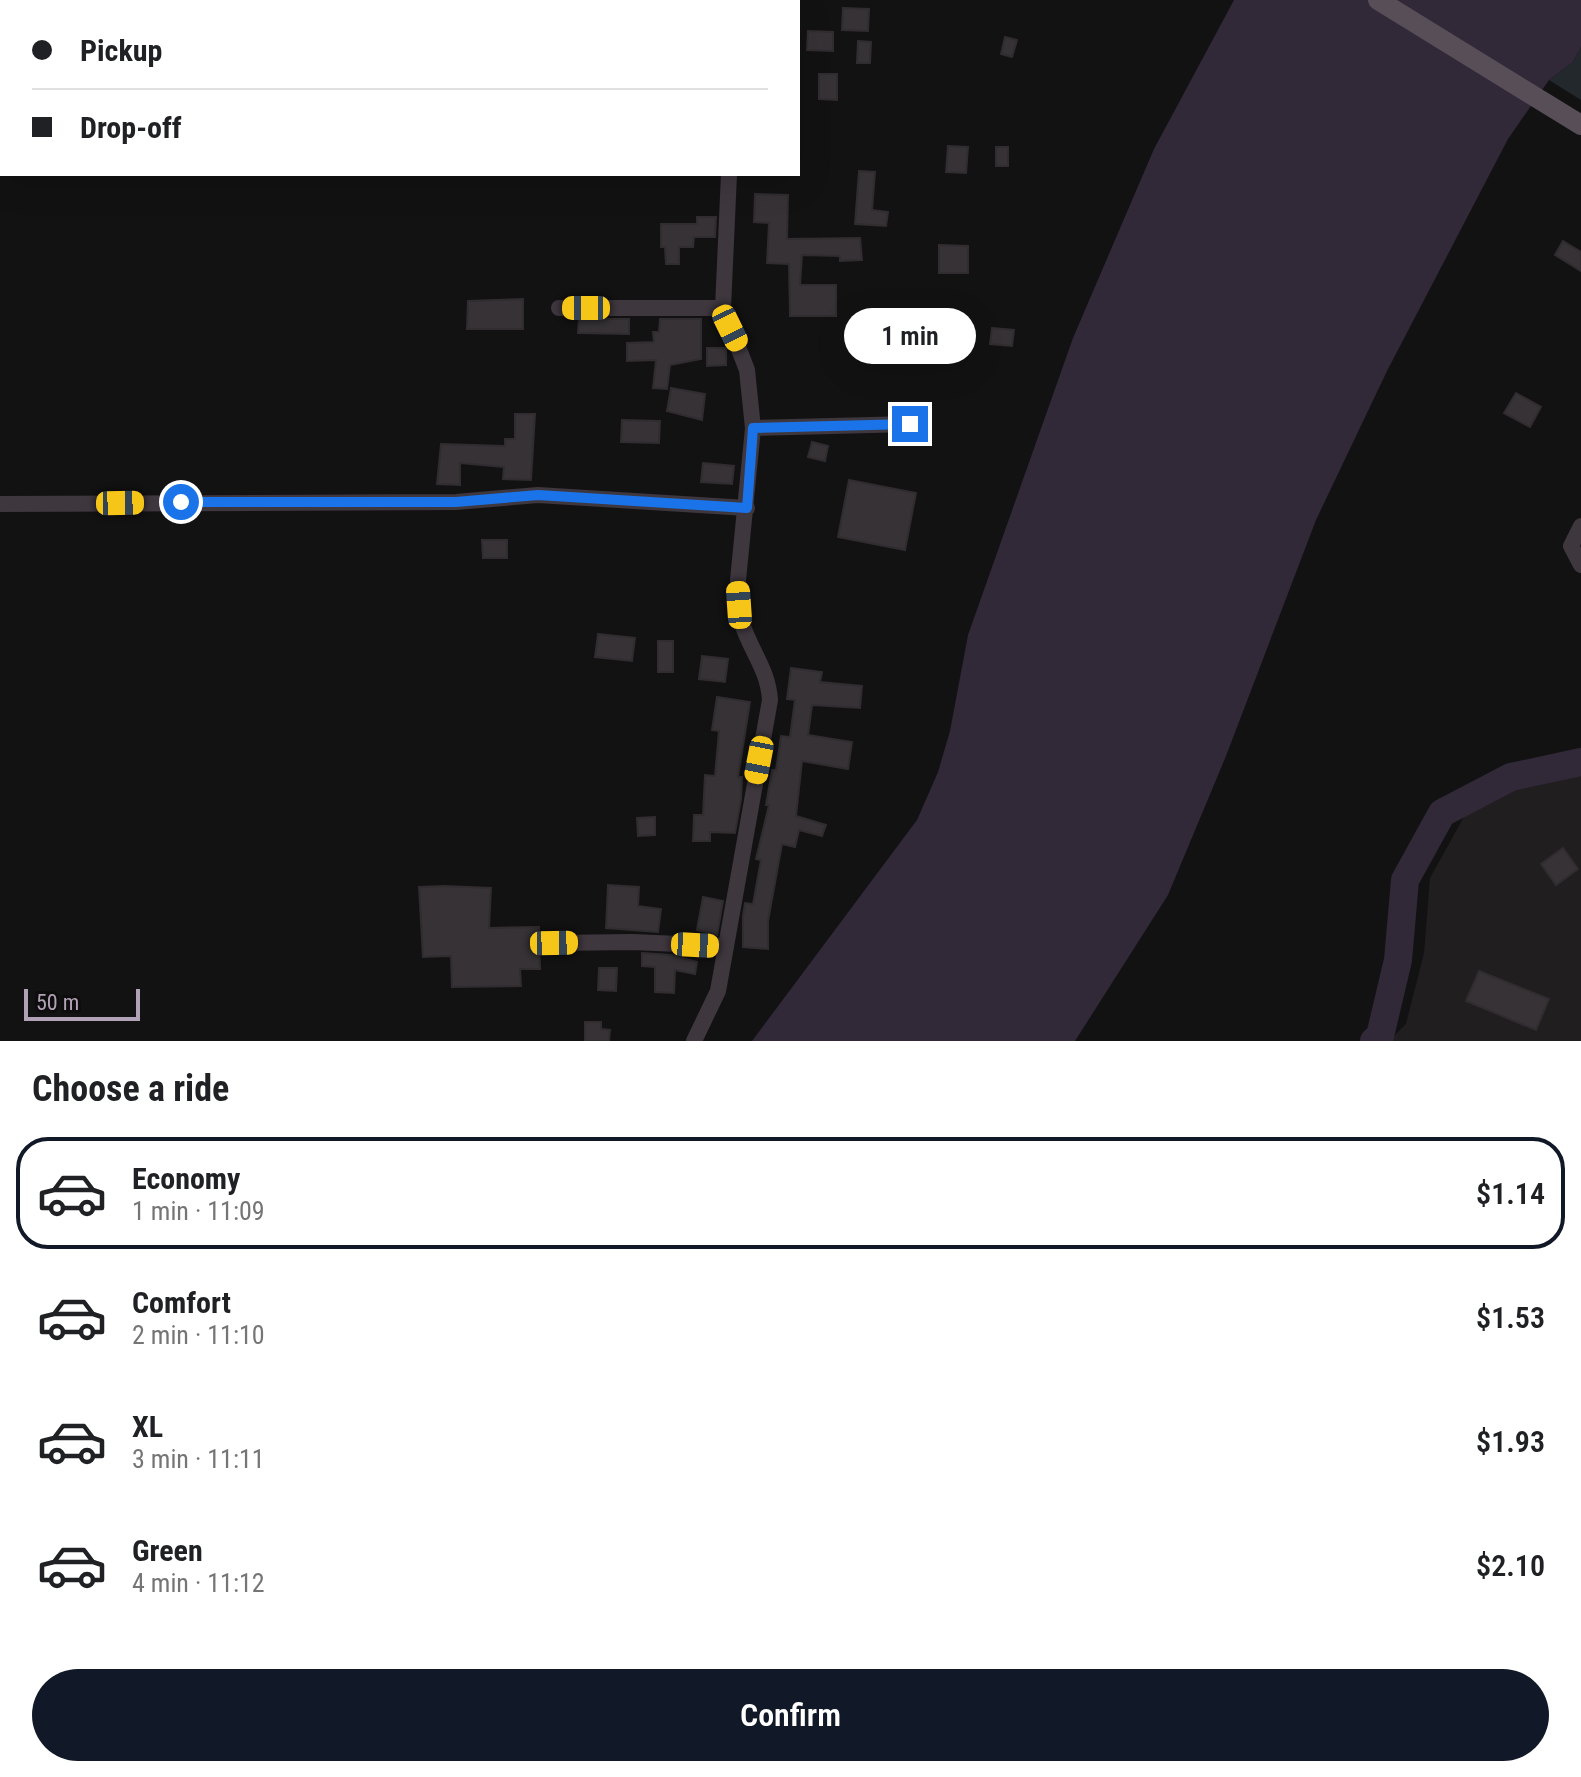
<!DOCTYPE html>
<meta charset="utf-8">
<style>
:root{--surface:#fff;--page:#f2f2f2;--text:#202124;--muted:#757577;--line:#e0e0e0;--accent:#111827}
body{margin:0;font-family:"Roboto Condensed",sans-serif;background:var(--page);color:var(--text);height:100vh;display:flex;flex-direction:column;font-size:30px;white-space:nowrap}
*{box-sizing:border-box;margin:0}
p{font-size:26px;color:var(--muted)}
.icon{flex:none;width:44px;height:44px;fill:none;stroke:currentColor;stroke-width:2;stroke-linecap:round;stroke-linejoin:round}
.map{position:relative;height:1041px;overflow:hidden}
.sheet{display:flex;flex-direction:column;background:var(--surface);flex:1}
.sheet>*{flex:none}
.hud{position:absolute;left:0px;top:0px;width:800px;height:176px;box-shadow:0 8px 32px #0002;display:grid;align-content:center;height:176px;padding:0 32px;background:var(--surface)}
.scale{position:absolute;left:24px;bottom:20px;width:116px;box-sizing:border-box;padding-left:8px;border:4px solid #b2a2b5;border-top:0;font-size:22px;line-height:28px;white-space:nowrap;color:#b2a2b5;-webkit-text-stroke:6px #0e0d0e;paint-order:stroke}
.end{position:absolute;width:36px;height:36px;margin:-18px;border:10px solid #1a73e8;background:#fff;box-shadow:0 0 0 4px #fff}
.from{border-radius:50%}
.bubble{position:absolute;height:56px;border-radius:28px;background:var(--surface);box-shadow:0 8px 32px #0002;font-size:26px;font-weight:600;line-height:56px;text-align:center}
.car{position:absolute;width:24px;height:48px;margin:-24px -12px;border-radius:10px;box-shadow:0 0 6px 2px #0007;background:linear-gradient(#f5c518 24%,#345 0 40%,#f5c518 0 76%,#345 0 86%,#f5c518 0)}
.hud b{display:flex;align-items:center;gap:28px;height:76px;font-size:30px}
.hud b+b{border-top:2px solid var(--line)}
.hud i{width:20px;height:20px;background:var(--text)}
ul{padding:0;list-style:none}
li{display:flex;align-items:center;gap:24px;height:112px;margin:0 16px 12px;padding:0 16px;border:4px solid transparent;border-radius:32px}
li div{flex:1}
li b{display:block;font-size:30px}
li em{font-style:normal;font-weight:600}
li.on{border-color:var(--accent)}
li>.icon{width:72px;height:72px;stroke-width:1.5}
h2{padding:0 32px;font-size:36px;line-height:96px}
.primary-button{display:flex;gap:16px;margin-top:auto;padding:16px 32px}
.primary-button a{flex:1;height:92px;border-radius:48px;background:var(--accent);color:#fff;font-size:32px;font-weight:600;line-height:92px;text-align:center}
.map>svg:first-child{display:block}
.built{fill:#211e20}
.green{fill:#22282b}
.water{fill:#312838}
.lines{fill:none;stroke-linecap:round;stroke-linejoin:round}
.river{stroke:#312838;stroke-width:28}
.building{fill:#363235;stroke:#302c2f;stroke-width:2}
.minor{stroke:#3e373e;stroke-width:16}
.major{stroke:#574e58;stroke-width:20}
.route{stroke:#1a73e8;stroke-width:10}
</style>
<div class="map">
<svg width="1581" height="1041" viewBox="0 0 1581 1041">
<rect width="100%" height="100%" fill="#131213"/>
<!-- built -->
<path class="built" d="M 1581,770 L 1581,1041 L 1389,1041 L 1406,1024 L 1424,953 L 1430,878 L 1465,815 L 1530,781 Z"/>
<!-- green -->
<path class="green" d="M 1581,47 L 1581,100 L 1549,80 L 1573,62 Z"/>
<!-- water -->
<path class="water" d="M 1234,0 L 1581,0 L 1581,47 L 1573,62 L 1549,80 L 1508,139 L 1387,371 L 1316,520 L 1226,756 L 1168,895 L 1075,1041 L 752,1041 L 917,820 L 938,772 L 950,731 L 968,635 L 1073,338 L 1154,149 Z"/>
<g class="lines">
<!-- river -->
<path class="river" d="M 1374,1041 L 1380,1036 L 1398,960 L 1405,880 L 1442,813 L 1511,777 L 1581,762"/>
</g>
<!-- building -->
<g class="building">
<path d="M 843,8 L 869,9 L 868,31 L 842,30 Z"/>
<path d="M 808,31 L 833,32 L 833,51 L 807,50 Z"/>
<path d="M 1005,37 L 1017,40 L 1012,57 L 1001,54 Z"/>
<path d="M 858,41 L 871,42 L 870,63 L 857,63 Z"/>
<path d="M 819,74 L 837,74 L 837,100 L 819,99 Z"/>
<path d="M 948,146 L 968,147 L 966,173 L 946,172 Z"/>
<rect x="996" y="147" width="12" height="19"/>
<path d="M 859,171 L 875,172 L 872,210 L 888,212 L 886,226 L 855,224 Z"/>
<path d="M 755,194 L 788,195 L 787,239 L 860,238 L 862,260 L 840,261 L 840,256 L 802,255 L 800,285 L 836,285 L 836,316 L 790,316 L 789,264 L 767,263 L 769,223 L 754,222 Z"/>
<path d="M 697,217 L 716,217 L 715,237 L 694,237 L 693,247 L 679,247 L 679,264 L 666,264 L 665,247 L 661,247 L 661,224 L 697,224 Z"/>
<path d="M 1563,241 L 1581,252 L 1581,271 L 1555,255 Z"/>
<path d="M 939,245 L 968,246 L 968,273 L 939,273 Z"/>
<path d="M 523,299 L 523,329 L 467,329 L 468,301 Z"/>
<path d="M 579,319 L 629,319 L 629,334 L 578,333 Z"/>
<path d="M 660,319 L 701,319 L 701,359 L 670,365 L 667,389 L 653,388 L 656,360 L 627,361 L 627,343 L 654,342 L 653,332 L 659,332 Z"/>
<path d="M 992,328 L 1014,330 L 1012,346 L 990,344 Z"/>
<path d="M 707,348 L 726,348 L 726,365 L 707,366 Z"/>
<path d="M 671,388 L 705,394 L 702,420 L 667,411 Z"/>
<path d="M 1516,393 L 1541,407 L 1530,427 L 1504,413 Z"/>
<path d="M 515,414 L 535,414 L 531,480 L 503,479 L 504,467 L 460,463 L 460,485 L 437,484 L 441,444 L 505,446 L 505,439 L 515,439 Z"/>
<path d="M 622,420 L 660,421 L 659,443 L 621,442 Z"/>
<path d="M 812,442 L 828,446 L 825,461 L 808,457 Z"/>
<path d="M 703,463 L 734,466 L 732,484 L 701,482 Z"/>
<path d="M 849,480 L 916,493 L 905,550 L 838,537 Z"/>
<path d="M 482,540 L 507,540 L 507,558 L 483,558 Z"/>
<path d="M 598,634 L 635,638 L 632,661 L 595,657 Z"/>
<rect x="658" y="641" width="15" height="31"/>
<path d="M 702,656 L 728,659 L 725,682 L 699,679 Z"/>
<path d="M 791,668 L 822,672 L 820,682 L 862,686 L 860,708 L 812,705 L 808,735 L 852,742 L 848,769 L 802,761 L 796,816 L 826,825 L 822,836 L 799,830 L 795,847 L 782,844 L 768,921 L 768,949 L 743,947 L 743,916 L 745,903 L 753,904 L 761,860 L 756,859 L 769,805 L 766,805 L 772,770 L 776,770 L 781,736 L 790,737 L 795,700 L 787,699 Z"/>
<path d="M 717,697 L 750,702 L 738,777 L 742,777 L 741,799 L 735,833 L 710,832 L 710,841 L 693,841 L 694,815 L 703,815 L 705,775 L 715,776 L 719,731 L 712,730 Z"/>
<path d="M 655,817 L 655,835 L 638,836 L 637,818 Z"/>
<path d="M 1563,848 L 1578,869 L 1556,885 L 1541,864 Z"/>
<path d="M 608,885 L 639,887 L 638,906 L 661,909 L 658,932 L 606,928 Z"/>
<path d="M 444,886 L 491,888 L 489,928 L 539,927 L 540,969 L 520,969 L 521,986 L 452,987 L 451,956 L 423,957 L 419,887 Z"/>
<path d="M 703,897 L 723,901 L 717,935 L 697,930 Z"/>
<path d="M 642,953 L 671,955 L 697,962 L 695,974 L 675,970 L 674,993 L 655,992 L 655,967 L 642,966 Z"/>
<path d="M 599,968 L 617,968 L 616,991 L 598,990 Z"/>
<path d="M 1479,971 L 1549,999 L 1536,1030 L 1466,1001 Z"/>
<path d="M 585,1022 L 601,1022 L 601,1029 L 610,1030 L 609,1041 L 585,1041 Z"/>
</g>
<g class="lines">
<!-- minor -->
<g class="minor">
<path d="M 728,0 L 728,2"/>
<path d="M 559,308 L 723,308"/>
<path d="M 753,428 L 910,424"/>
<path d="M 0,504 L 456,502 L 538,495 L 747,508"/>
<path d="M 1581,526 L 1571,546 L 1581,565"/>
<path d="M 554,943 L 632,942 L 726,946"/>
<path d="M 694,1041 L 718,991 L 770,700 C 768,668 749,649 741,620 C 738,607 739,593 738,580 L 753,428 L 747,370 L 723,308 L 729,174"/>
</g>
<!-- major -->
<path class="major" d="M 1378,0 L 1581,125"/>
</g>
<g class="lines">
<!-- route -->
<path class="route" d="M 181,502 L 456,502 L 538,495 L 747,508 L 753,428 L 910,424"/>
</g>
</svg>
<div class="scale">50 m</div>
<i class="end from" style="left:181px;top:502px"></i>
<i class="end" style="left:910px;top:424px"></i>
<div class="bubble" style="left:844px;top:308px;width:132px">1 min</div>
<i class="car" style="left:586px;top:308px;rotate:270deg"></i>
<i class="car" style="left:730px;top:328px;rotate:154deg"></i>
<i class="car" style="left:120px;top:503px;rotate:89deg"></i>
<i class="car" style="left:739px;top:605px;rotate:356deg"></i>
<i class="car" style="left:759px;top:760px;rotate:191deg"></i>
<i class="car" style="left:554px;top:943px;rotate:89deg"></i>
<i class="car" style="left:695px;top:945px;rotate:93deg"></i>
<div class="hud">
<b><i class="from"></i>Pickup</b>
<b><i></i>Drop-off</b>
</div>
</div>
<section class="sheet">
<h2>Choose a ride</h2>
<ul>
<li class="on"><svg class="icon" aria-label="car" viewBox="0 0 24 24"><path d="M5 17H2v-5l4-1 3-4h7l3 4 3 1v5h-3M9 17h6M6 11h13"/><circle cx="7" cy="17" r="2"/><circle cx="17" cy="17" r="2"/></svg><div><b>Economy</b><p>1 min · 11:09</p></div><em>$1.14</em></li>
<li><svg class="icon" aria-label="car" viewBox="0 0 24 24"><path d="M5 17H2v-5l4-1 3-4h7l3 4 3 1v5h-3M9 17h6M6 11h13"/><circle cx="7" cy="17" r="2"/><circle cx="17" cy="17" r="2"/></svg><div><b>Comfort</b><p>2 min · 11:10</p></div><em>$1.53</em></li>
<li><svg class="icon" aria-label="car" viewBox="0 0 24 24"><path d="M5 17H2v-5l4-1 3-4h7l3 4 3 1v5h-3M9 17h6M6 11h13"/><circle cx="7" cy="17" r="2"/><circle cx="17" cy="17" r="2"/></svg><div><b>XL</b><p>3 min · 11:11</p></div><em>$1.93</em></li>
<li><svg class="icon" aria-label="car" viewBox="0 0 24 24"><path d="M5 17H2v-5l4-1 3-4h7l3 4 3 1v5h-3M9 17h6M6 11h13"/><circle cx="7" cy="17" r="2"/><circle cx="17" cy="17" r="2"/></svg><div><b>Green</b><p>4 min · 11:12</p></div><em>$2.10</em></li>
</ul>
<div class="primary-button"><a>Confirm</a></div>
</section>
